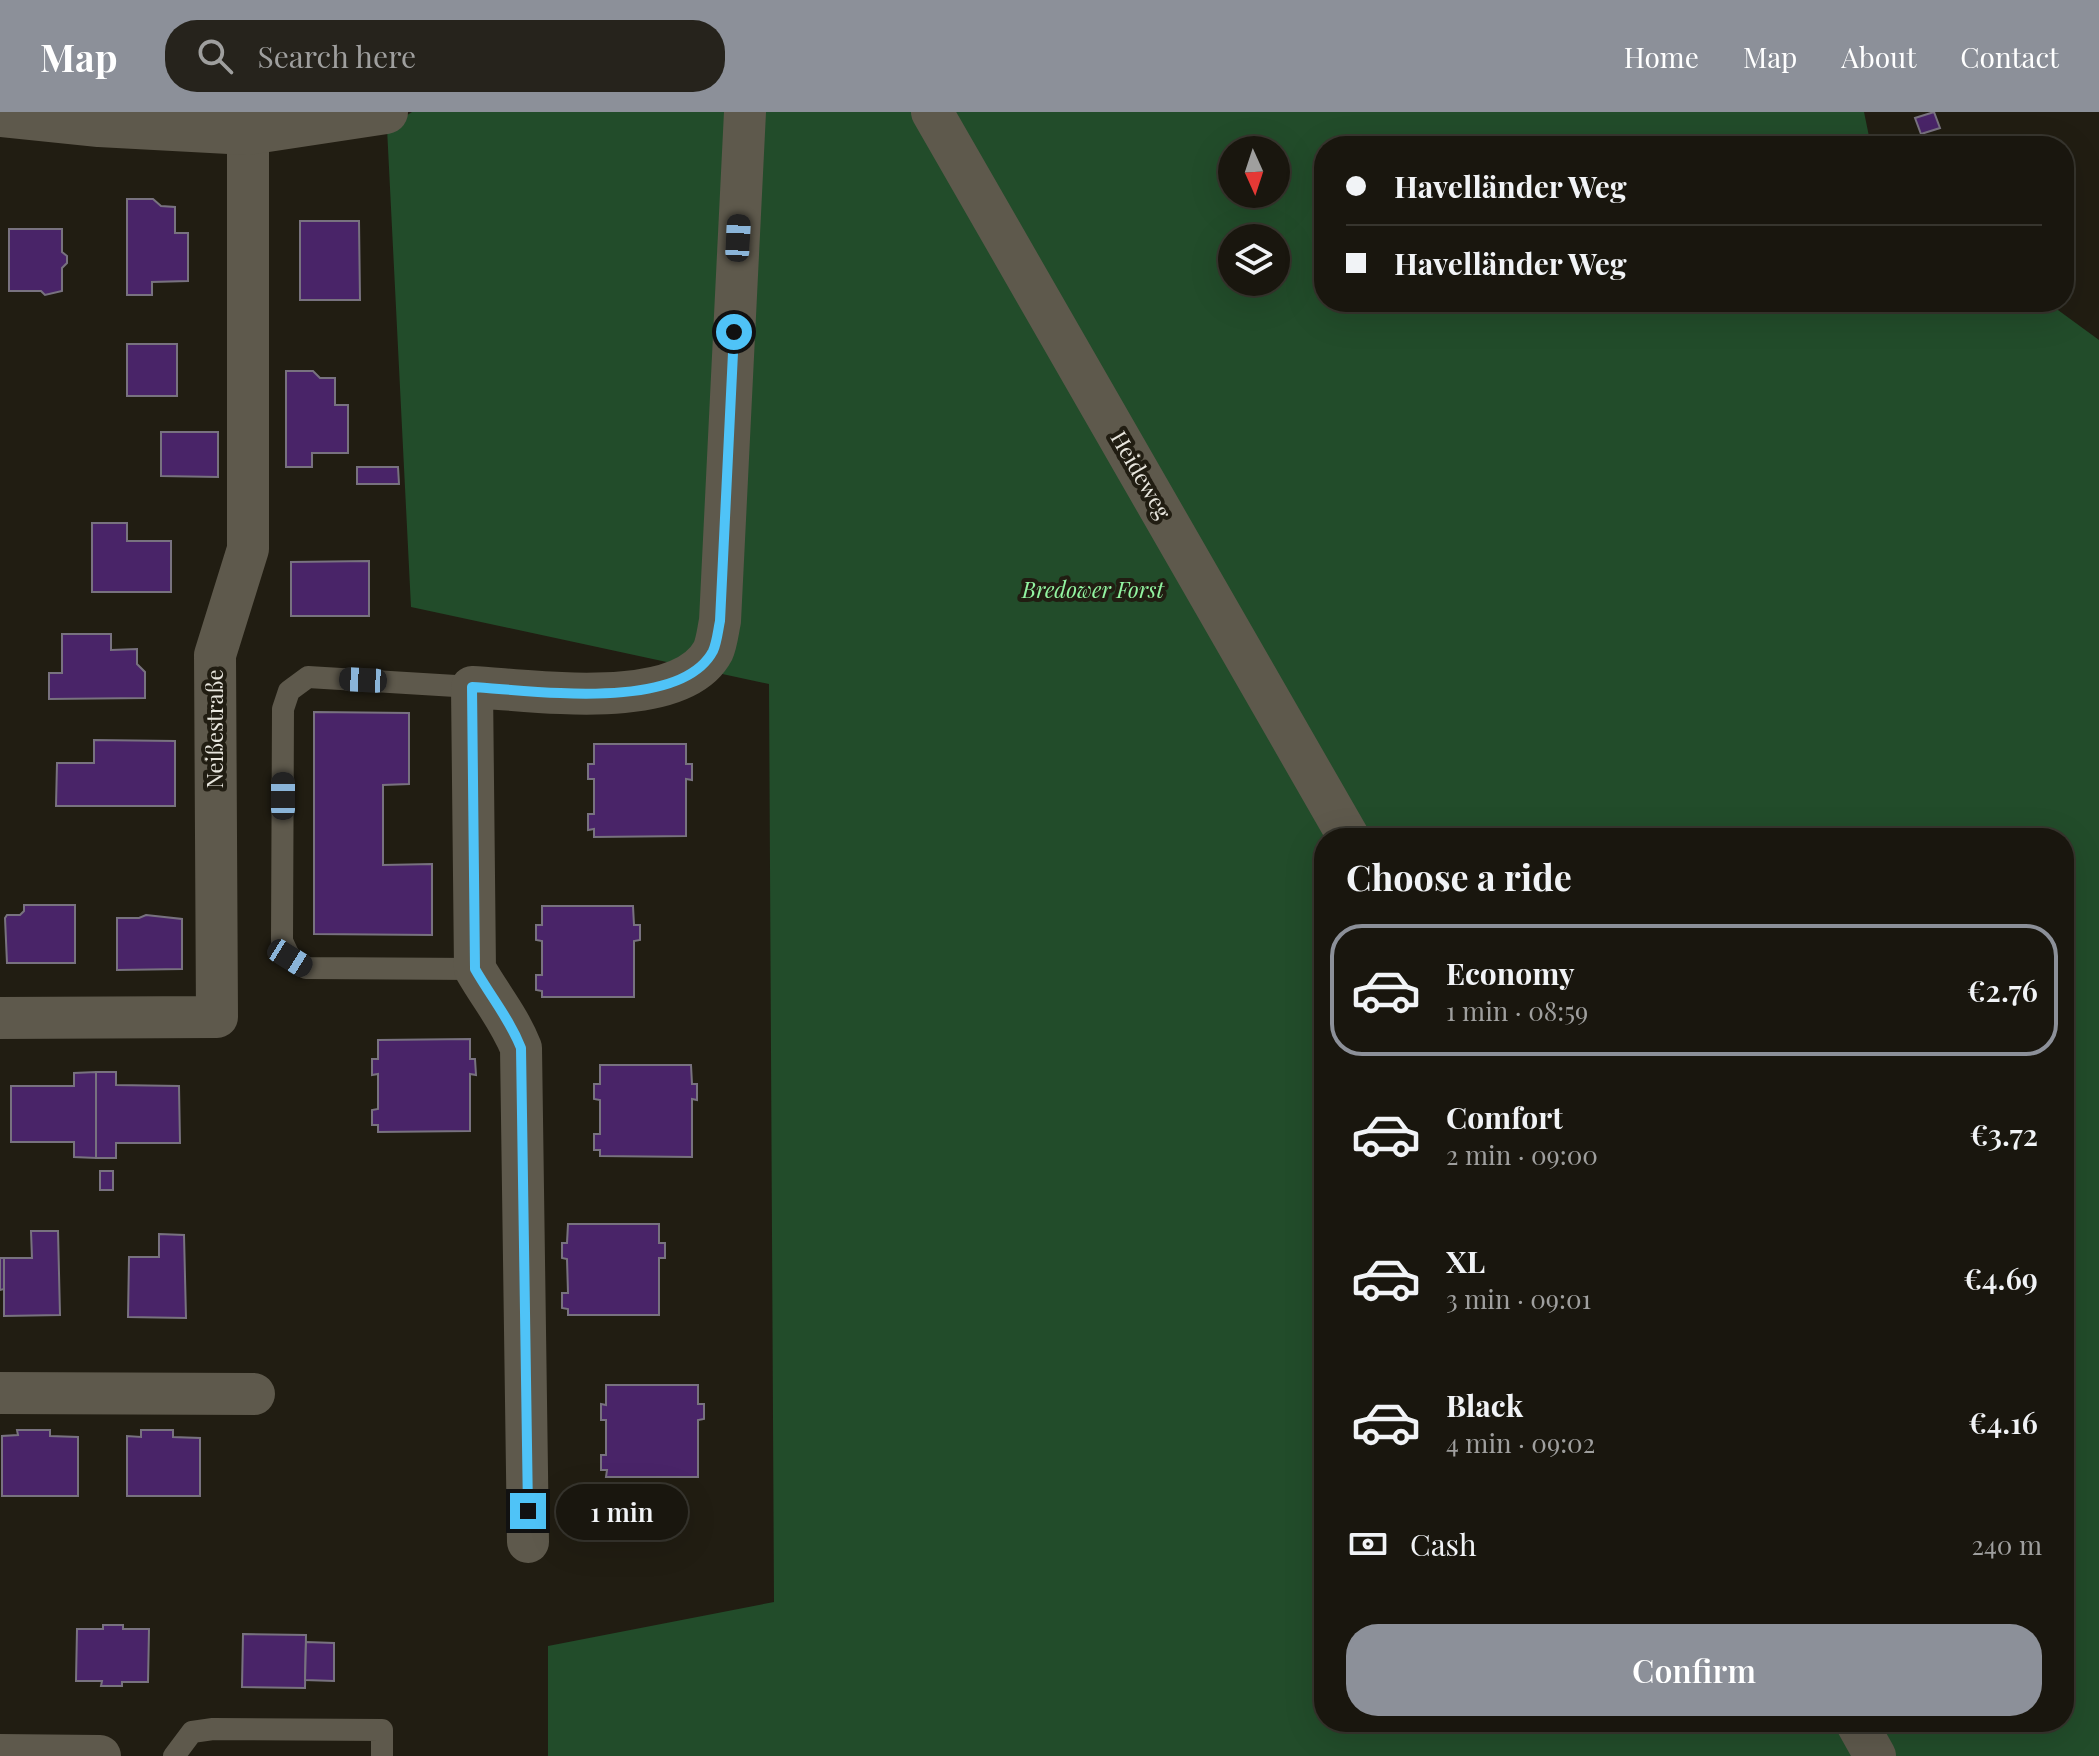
<!DOCTYPE html>
<meta charset="utf-8">
<style>
:root{--surface:#19160e;--page:#26231c;--text:#f1f3f6;--muted:#9f9f9e;--line:#37352e;--accent:#8c9099}
body{margin:0;font-family:"Playfair Display",serif;background:var(--page);color:var(--text);height:100vh;display:flex;flex-direction:column;font-size:30px;white-space:nowrap}
*{box-sizing:border-box;margin:0}
p{font-size:26px;color:var(--muted)}
.icon{flex:none;width:44px;height:44px;fill:none;stroke:currentColor;stroke-width:2;stroke-linecap:round;stroke-linejoin:round}
.map{position:relative;flex:1;overflow:hidden}
.panel{position:absolute;left:1314px;top:716px;width:760px;height:904px;display:flex;flex-direction:column;background:var(--surface);border-radius:32px;box-shadow:0 8px 32px #0002,0 0 0 2px var(--line)}
.panel>*{flex:none}
.top-card{position:absolute;left:1314px;top:24px;width:760px;height:176px;border-radius:32px;box-shadow:0 8px 32px #0002,0 0 0 2px var(--line);display:grid;align-content:center;height:176px;padding:0 32px;background:var(--surface)}
.needle{width:52px;rotate:177deg}
.tools{position:absolute;left:1218px;top:24px;display:grid;gap:16px}
.tools a{display:grid;place-items:center;width:72px;height:72px;border-radius:50%;background:var(--surface);box-shadow:0 8px 32px #0002,0 0 0 2px var(--line);font-size:40px}
.end{position:absolute;width:36px;height:36px;margin:-18px;border:10px solid #4fc3f7;background:#111;box-shadow:0 0 0 4px #111}
.from{border-radius:50%}
.bubble{position:absolute;height:56px;border-radius:28px;background:var(--surface);box-shadow:0 8px 32px #0002,0 0 0 2px var(--line);font-size:26px;font-weight:600;line-height:56px;text-align:center}
.car{position:absolute;width:24px;height:48px;margin:-24px -12px;border-radius:10px;box-shadow:0 0 6px 2px #0007;background:linear-gradient(#222 24%,#8ab4d8 0 40%,#222 0 76%,#8ab4d8 0 86%,#222 0)}
.top-card b{display:flex;align-items:center;gap:28px;height:76px;font-size:30px}
.top-card b+b{border-top:2px solid var(--line)}
.top-card i{width:20px;height:20px;background:var(--text)}
ul{padding:0;list-style:none}
li{display:flex;align-items:center;gap:24px;height:132px;margin:0 16px 12px;padding:0 16px;border:4px solid transparent;border-radius:32px}
li div{flex:1}
li b{display:block;font-size:30px}
li em{font-style:normal;font-weight:600}
li.current{border-color:var(--accent)}
li>.icon{width:72px;height:72px;stroke-width:1.5}
h2{padding:0 32px;font-size:36px;line-height:96px}
.pay{display:flex;align-items:center;gap:20px;height:88px;padding:0 32px;font-size:30px}
.pay p{margin-inline-start:auto}
.button{display:flex;gap:16px;margin-top:auto;padding:16px 32px}
.button a{flex:1;height:92px;border-radius:32px;background:var(--accent);color:#fff;font-size:32px;font-weight:600;line-height:92px;text-align:center}
header{display:flex;align-items:center;gap:48px;box-sizing:border-box;height:112px;padding:0 40px;background:var(--accent);color:#fff}
header strong{font-size:38px}
nav{display:flex;gap:44px;margin-inline-start:auto;font-size:28px}
.search{width:560px;height:72px;background:var(--page);display:flex;align-items:center;gap:20px;box-sizing:border-box;padding:0 28px;border-radius:32px;color:var(--muted);font-size:30px}
.map>svg:first-child{display:block}
.green{fill:#224c2a;fill-rule:evenodd}
.building{fill:#492468;stroke:#78727f;stroke-width:2}
.lines{fill:none;stroke-linecap:round;stroke-linejoin:round}
.lane{stroke:#5e594c;stroke-width:22}
.street{stroke:#5e594c;stroke-width:42}
.secondary{stroke:#5e594c;stroke-width:44}
.route{stroke:#4fc3f7;stroke-width:10}
.labels{text-anchor:middle;stroke-width:8;stroke-linejoin:round;paint-order:stroke}
.street-label{font-size:22px;fill:#e9e7df;stroke:#211d12}
.park-label{font-size:22px;font-style:italic;fill:#93f5a2;stroke:#211d12}
</style>
<header>
<strong>Map</strong>
<div class="search"><svg class="icon" aria-label="search" viewBox="0 0 24 24"><circle cx="10" cy="10" r="6"/><path d="M15 15l6 6"/></svg>Search here</div>
<nav><a>Home</a><a>Map</a><a>About</a><a>Contact</a></nav>
</header>
<div class="map">
<svg width="2099" height="1644" viewBox="0 0 2099 1644">
<rect width="100%" height="100%" fill="#211d12"/>
<!-- green -->
<path class="green" d="M 412,0 L 1864,0 L 1871,34 L 1324,34 L 1324,190 L 2047,190 L 2099,228 L 2099,1644 L 548,1644 L 548,1534 L 774,1490 L 769,572 L 411,495 L 387,16 ZM 1232,38 L 1276,38 L 1276,82 L 1232,82 ZM 1232,126 L 1276,126 L 1276,170 L 1232,170 ZM 1324,726 L 2064,726 L 2064,1610 L 1324,1610 Z"/>
<!-- building -->
<g class="building">
<path d="M 1934,0 L 1940,16 L 1921,22 L 1915,6 Z"/>
<path d="M 127,87 L 153,87 L 161,94 L 175,95 L 175,121 L 188,121 L 188,169 L 152,170 L 152,183 L 127,183 Z"/>
<path d="M 300,109 L 359,109 L 360,188 L 300,188 Z"/>
<path d="M 9,117 L 62,117 L 62,140 L 67,144 L 67,151 L 62,156 L 62,179 L 45,183 L 41,179 L 9,179 Z"/>
<rect x="127" y="232" width="50" height="52"/>
<path d="M 286,259 L 313,259 L 320,266 L 335,266 L 335,293 L 348,293 L 348,341 L 312,341 L 312,355 L 286,355 Z"/>
<path d="M 161,320 L 218,320 L 218,365 L 161,364 Z"/>
<path d="M 357,355 L 398,355 L 399,372 L 357,372 Z"/>
<path d="M 92,411 L 127,411 L 127,429 L 171,429 L 171,480 L 92,480 Z"/>
<path d="M 369,449 L 369,504 L 291,504 L 291,450 Z"/>
<path d="M 62,522 L 111,522 L 111,538 L 137,537 L 137,552 L 145,560 L 145,586 L 49,587 L 49,561 L 62,561 Z"/>
<path d="M 314,600 L 409,601 L 409,672 L 383,673 L 383,753 L 432,752 L 432,823 L 314,822 Z"/>
<path d="M 94,628 L 175,629 L 175,694 L 56,694 L 57,651 L 94,651 Z"/>
<path d="M 594,632 L 686,632 L 686,652 L 692,652 L 692,668 L 686,667 L 686,724 L 594,725 L 594,717 L 588,718 L 588,702 L 594,702 L 594,667 L 588,667 L 588,652 L 594,652 Z"/>
<path d="M 24,793 L 75,793 L 75,851 L 7,851 L 5,806 L 7,803 L 20,803 L 24,799 Z"/>
<path d="M 542,794 L 633,794 L 634,813 L 640,813 L 640,828 L 634,829 L 634,885 L 542,885 L 542,879 L 536,878 L 536,863 L 542,863 L 542,829 L 536,828 L 536,813 L 542,813 Z"/>
<path d="M 146,803 L 182,807 L 182,857 L 117,858 L 117,806 L 139,806 Z"/>
<path d="M 470,927 L 470,947 L 475,947 L 476,963 L 470,962 L 470,1019 L 378,1020 L 378,1013 L 372,1013 L 372,998 L 378,997 L 378,962 L 372,963 L 372,947 L 378,947 L 378,928 Z"/>
<path d="M 600,953 L 691,953 L 692,972 L 697,972 L 697,988 L 692,987 L 692,1045 L 600,1044 L 600,1038 L 594,1038 L 594,1022 L 600,1022 L 600,988 L 594,987 L 594,972 L 600,972 Z"/>
<path d="M 96,960 L 116,960 L 116,973 L 179,974 L 180,1031 L 116,1031 L 116,1046 L 96,1046 Z"/>
<path d="M 96,960 L 96,1046 L 74,1045 L 74,1030 L 11,1030 L 11,974 L 74,974 L 74,961 Z"/>
<rect x="100" y="1059" width="13" height="19"/>
<path d="M 568,1112 L 659,1112 L 659,1131 L 665,1131 L 665,1146 L 659,1146 L 659,1203 L 568,1203 L 568,1197 L 562,1196 L 562,1181 L 568,1181 L 567,1147 L 562,1146 L 562,1131 L 567,1131 Z"/>
<path d="M 31,1119 L 58,1119 L 60,1203 L 4,1204 L 4,1146 L 32,1146 Z"/>
<path d="M 159,1122 L 184,1123 L 186,1206 L 128,1205 L 129,1145 L 159,1145 Z"/>
<path d="M 0,1146 L 4,1146 L 4,1177 L 0,1178 Z"/>
<path d="M 606,1273 L 698,1273 L 698,1292 L 704,1292 L 704,1307 L 698,1308 L 698,1365 L 606,1365 L 607,1358 L 601,1358 L 601,1343 L 606,1343 L 606,1308 L 601,1308 L 601,1292 L 606,1293 Z"/>
<path d="M 17,1318 L 50,1318 L 50,1324 L 78,1325 L 78,1384 L 2,1384 L 2,1324 L 18,1323 Z"/>
<path d="M 141,1318 L 173,1318 L 173,1325 L 200,1326 L 200,1384 L 127,1384 L 127,1324 L 141,1325 Z"/>
<path d="M 103,1513 L 123,1513 L 123,1517 L 149,1517 L 148,1570 L 122,1570 L 122,1574 L 101,1574 L 102,1569 L 76,1569 L 77,1517 L 103,1517 Z"/>
<path d="M 243,1522 L 306,1523 L 305,1576 L 242,1575 Z"/>
<path d="M 306,1530 L 334,1531 L 334,1569 L 305,1568 Z"/>
</g>
<g class="lines">
<!-- lane -->
<g class="lane">
<path d="M 472,575 L 308,565 L 289,579 L 283,597 L 282,829 L 290,846 L 306,856 L 475,857"/>
<path d="M 174,1644 L 192,1620 L 213,1617 L 382,1618 L 382,1644"/>
</g>
<!-- street -->
<g class="street">
<path d="M 932,0 L 1349,726"/>
<path d="M 0,906 L 217,905 L 215,543 L 248,437 L 248,21"/>
<path d="M 0,1281 L 254,1282"/>
<path d="M 528,1430 L 521,936 C 509,906 491,885 475,857 L 472,575 C 532,578 680,601 713,539 C 717,530 718,518 720,509 L 745,0"/>
<path d="M 1856,1610 L 1875,1644"/>
<path d="M 0,1643 L 100,1644"/>
</g>
<!-- secondary -->
<path class="secondary" d="M 0,3 L 99,13 L 248,21 L 386,0"/>
</g>
<g class="lines">
<!-- route -->
<path class="route" d="M 528,1399 L 521,936 C 509,906 491,885 475,857 L 472,575 C 531,578 680,601 713,539 C 717,530 718,518 720,509 L 734,220"/>
</g>
<g class="labels">
<!-- street labels -->
<g class="street-label">
<text transform="translate(1141 363) rotate(60)" y="8">Heideweg</text>
<text transform="translate(215 617) rotate(-90)" y="8">Neißestraße</text>
</g>
<!-- park labels -->
<g class="park-label">
<text x="1093" y="486">Bredower Forst</text>
</g>
</g>
</svg>
<div class="tools">
<a><svg class="needle" viewBox="-14 -14 28 28"><path d="M0-13l5 13h-10z" fill="#e53935"/><path d="M0 13l5-13h-10z" fill="#9f9f9e"/></svg></a>
<a><svg class="icon" aria-label="layers" viewBox="0 0 24 24"><path d="M12 4l9 5-9 5-9-5zM3 14l9 5 9-5"/></svg></a>
</div>
<i class="end from" style="left:734px;top:220px"></i>
<i class="end" style="left:528px;top:1399px"></i>
<div class="bubble" style="left:556px;top:1372px;width:132px">1 min</div>
<i class="car" style="left:738px;top:126px;rotate:3deg"></i>
<i class="car" style="left:363px;top:568px;rotate:273deg"></i>
<i class="car" style="left:283px;top:684px;rotate:0deg"></i>
<i class="car" style="left:290px;top:846px;rotate:122deg"></i>
<div class="top-card">
<b><i class="from"></i>Havelländer Weg</b>
<b><i></i>Havelländer Weg</b>
</div>
<section class="panel">
<h2>Choose a ride</h2>
<ul>
<li class="current"><svg class="icon" aria-label="car" viewBox="0 0 24 24"><path d="M5 17H2v-5l4-1 3-4h7l3 4 3 1v5h-3M9 17h6M6 11h13"/><circle cx="7" cy="17" r="2"/><circle cx="17" cy="17" r="2"/></svg><div><b>Economy</b><p>1 min · 08:59</p></div><em>€2.76</em></li>
<li><svg class="icon" aria-label="car" viewBox="0 0 24 24"><path d="M5 17H2v-5l4-1 3-4h7l3 4 3 1v5h-3M9 17h6M6 11h13"/><circle cx="7" cy="17" r="2"/><circle cx="17" cy="17" r="2"/></svg><div><b>Comfort</b><p>2 min · 09:00</p></div><em>€3.72</em></li>
<li><svg class="icon" aria-label="car" viewBox="0 0 24 24"><path d="M5 17H2v-5l4-1 3-4h7l3 4 3 1v5h-3M9 17h6M6 11h13"/><circle cx="7" cy="17" r="2"/><circle cx="17" cy="17" r="2"/></svg><div><b>XL</b><p>3 min · 09:01</p></div><em>€4.69</em></li>
<li><svg class="icon" aria-label="car" viewBox="0 0 24 24"><path d="M5 17H2v-5l4-1 3-4h7l3 4 3 1v5h-3M9 17h6M6 11h13"/><circle cx="7" cy="17" r="2"/><circle cx="17" cy="17" r="2"/></svg><div><b>Black</b><p>4 min · 09:02</p></div><em>€4.16</em></li>
</ul>
<div class="pay"><svg class="icon" aria-label="cash" viewBox="0 0 24 24"><path d="M3 7h18v10H3z"/><circle cx="12" cy="12" r="2"/></svg>Cash<p>240 m</p></div>
<div class="button"><a>Confirm</a></div>
</section>
</div>
